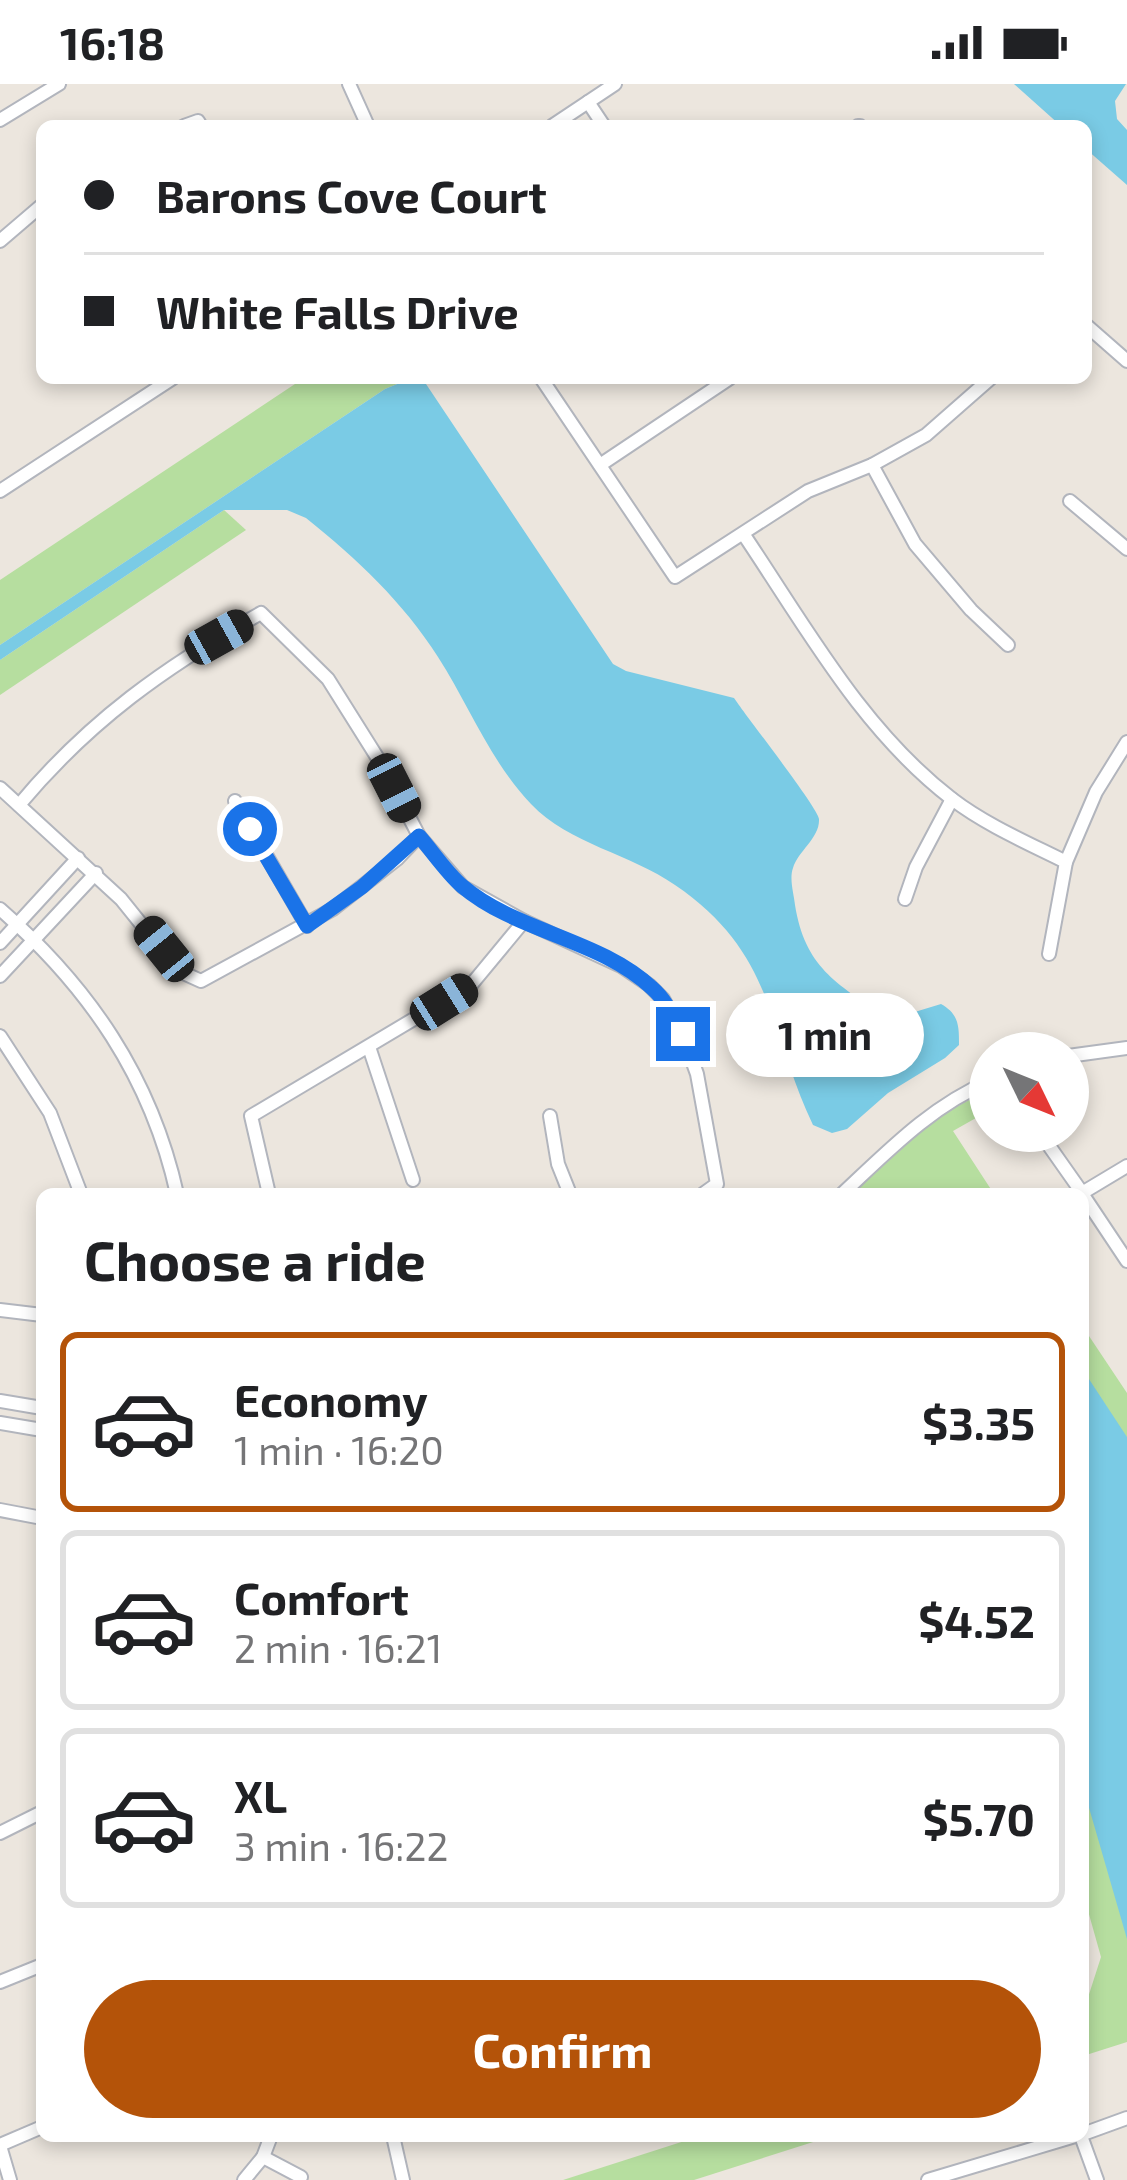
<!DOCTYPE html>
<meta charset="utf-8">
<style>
:root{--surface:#fff;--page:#f2f2f2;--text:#202124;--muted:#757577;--line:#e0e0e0;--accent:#b45309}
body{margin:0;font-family:"Exo 2",sans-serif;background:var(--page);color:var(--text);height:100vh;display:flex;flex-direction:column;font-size:45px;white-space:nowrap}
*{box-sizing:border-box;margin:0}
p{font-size:39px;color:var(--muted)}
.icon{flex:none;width:66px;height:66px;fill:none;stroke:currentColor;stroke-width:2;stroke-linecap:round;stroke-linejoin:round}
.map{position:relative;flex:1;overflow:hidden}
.sheet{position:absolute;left:36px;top:1104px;width:1053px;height:954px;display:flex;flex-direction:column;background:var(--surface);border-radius:18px;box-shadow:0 6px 18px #0003}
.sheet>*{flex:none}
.hud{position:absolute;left:36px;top:36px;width:1056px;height:264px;border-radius:18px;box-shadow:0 6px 18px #0003;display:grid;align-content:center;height:264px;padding:0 48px;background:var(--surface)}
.needle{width:78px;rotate:133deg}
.fabs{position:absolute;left:969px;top:948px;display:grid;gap:24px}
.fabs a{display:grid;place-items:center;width:120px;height:120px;border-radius:50%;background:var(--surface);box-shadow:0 6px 18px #0003;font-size:60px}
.end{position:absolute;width:54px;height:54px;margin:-27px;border:15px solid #1a73e8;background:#fff;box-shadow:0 0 0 6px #fff}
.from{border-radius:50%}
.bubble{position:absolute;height:84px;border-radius:42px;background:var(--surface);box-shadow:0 6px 18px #0003;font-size:39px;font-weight:700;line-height:84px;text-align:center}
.car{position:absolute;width:36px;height:72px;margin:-36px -18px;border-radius:15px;box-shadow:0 0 9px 3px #0007;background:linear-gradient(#222 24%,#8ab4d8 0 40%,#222 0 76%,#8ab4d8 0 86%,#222 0)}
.hud b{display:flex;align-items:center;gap:42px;height:114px;font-size:45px}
.hud b+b{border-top:3px solid var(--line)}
.hud i{width:30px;height:30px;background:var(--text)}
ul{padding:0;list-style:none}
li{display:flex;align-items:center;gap:36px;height:180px;margin:0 24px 18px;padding:0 24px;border:6px solid var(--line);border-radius:18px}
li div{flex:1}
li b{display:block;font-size:45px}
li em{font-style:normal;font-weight:700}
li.selected{border-color:var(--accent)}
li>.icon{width:108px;height:108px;stroke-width:1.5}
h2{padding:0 48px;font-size:54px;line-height:144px}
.button{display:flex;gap:24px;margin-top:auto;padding:24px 48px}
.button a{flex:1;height:138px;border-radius:72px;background:var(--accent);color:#fff;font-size:48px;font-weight:700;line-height:138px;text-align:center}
.status{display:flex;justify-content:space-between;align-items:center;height:84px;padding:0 60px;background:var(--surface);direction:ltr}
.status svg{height:33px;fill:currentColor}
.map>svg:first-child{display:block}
.green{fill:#b6de9f}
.water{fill:#7acbe5}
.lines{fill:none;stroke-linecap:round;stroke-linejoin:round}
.minor-casing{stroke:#b2b5bd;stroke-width:16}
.minor{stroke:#fff;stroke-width:12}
.route{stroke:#1a73e8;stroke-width:15}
</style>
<div class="status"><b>16:18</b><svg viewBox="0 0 49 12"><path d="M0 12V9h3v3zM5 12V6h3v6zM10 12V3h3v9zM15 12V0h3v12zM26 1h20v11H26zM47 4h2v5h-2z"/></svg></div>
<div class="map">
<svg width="1127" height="2096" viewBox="0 0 1127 2096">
<rect width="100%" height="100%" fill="#ece6de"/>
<!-- green -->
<g class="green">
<path d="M 304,294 L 429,294 L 426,300 L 407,296 L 385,305 L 0,561 L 0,496 Z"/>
<path d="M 224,426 L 246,446 L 0,611 L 0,576 Z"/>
<path d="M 990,1005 L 990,1026 L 953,1047 L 994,1110 L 852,1110 L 937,1033 Z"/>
<path d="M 1083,1243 L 1127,1309 L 1127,1958 L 1083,1972 L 1083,1929 L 1101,1873 L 1083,1809 Z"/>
<path d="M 700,2052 L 832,2052 L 694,2096 L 563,2096 Z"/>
</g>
<!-- water -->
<g class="water">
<path d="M 1014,0 L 1126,0 L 1115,17 L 1117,35 L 1127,46 L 1127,101 L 1086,65 L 1086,42 L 1061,42 Z"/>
<path d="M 407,296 L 426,300 L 613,580 L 626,587 L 734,614 C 746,632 818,724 819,735 C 820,754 798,767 793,784 C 789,795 794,810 795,821 C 805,883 836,899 884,932 L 895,934 L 941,920 C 959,930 959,942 959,961 L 945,974 L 888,1009 L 847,1045 L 832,1049 L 813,1041 C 767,944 775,869 675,801 C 631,770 569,760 531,720 C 490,677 470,623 438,573 C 403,518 357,475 306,434 L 287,426 L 224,426 L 0,576 L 0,561 L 385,305 Z"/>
<path d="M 1083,1286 L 1127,1353 L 1127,1855 L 1083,1703 Z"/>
</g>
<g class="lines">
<!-- minor casing -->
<g class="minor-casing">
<g id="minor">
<path d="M 349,0 L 368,42"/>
<path d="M 588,18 L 604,42"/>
<path d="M 0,36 L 59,0"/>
<path d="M 184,42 L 198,37 L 201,42"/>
<path d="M 552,42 L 615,0"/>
<path d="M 858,42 L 860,42"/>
<path d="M 0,157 L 42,121"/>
<path d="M 1086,241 L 1127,277"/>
<path d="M 541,294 L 675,493 L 808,407 L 872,381 L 926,351 L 991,294"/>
<path d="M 600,381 L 730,294"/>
<path d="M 872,381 L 915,460 L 971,526 L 1008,561"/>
<path d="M 0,407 L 173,294"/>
<path d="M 1070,417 L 1127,465"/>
<path d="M 744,451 C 806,543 862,646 952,715 C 986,741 1028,759 1066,778"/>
<path d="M 0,704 L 121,815 L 179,887 L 201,897 L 333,825 L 397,775 L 419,752"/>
<path d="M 235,717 L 307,842"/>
<path d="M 19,721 C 89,637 166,582 261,529 L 328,595 L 382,681 L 419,752 L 463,803 L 524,837 L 621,882 L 649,901 L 663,915 L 683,951 L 697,990 L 717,1100 L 703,1110"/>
<path d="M 905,815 L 916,783 L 952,715"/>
<path d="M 0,825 C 89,903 151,993 177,1110"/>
<path d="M 0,859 L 78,774"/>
<path d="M 1049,870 L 1066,778 L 1096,708 L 1127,658"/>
<path d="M 0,892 L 96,789"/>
<path d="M 0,952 L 50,1029 L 81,1110"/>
<path d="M 369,963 L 413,1096"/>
<path d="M 1068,972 L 1127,964"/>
<path d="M 550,1032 L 558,1080 L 570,1110"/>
<path d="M 1044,1047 L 1045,1056 L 1083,1110"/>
<path d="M 1082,1109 L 1127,1082"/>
<path d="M 269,1110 L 251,1032 L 471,901 L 524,837"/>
<path d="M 842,1110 C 888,1067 931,1022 990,997"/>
<path d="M 1083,1111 L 1127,1177"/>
<path d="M 0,1226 L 42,1231"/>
<path d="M 0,1317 L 42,1324"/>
<path d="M 0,1339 L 42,1346"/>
<path d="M 0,1426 L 42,1434"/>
<path d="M 0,1749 L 42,1728"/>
<path d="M 0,1898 L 42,1881"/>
<path d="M 1083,2050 L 1127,2034"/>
<path d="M 393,2052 L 403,2096"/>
<path d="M 1081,2052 L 1097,2096"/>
<path d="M 0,2061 L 42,2043"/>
<path d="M 0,2062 L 10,2096"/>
<path d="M 263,2073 L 301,2093"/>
<path d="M 244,2096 L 263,2073 L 271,2052"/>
<path d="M 928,2096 L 1075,2052"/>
</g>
</g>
<!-- minor -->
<use href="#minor" class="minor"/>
</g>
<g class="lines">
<!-- route -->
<path class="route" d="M 250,745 L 307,842 L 362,803 L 419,752 C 433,768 446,788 462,802 C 516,848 600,855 652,904 C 666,916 674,934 683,950"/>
</g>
</svg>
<div class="fabs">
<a><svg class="needle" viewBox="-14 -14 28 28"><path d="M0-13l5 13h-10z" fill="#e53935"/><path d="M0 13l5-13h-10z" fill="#757577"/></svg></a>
</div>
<i class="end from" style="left:250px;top:745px"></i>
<i class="end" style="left:683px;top:950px"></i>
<div class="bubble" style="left:726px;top:909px;width:198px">1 min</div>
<i class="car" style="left:219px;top:553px;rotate:61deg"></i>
<i class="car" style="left:394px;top:704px;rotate:153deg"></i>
<i class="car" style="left:164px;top:865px;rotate:321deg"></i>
<i class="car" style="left:444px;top:918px;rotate:58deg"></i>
<div class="hud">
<b><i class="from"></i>Barons Cove Court</b>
<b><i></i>White Falls Drive</b>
</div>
<section class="sheet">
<h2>Choose a ride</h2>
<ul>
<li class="selected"><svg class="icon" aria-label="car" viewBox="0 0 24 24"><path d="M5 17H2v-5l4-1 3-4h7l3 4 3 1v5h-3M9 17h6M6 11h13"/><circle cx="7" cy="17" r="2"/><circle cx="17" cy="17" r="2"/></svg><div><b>Economy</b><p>1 min · 16:20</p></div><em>$3.35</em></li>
<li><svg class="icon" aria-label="car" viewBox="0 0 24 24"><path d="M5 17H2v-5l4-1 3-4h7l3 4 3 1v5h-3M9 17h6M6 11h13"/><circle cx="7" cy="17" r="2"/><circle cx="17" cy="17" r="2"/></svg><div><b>Comfort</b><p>2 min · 16:21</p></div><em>$4.52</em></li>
<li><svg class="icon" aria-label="car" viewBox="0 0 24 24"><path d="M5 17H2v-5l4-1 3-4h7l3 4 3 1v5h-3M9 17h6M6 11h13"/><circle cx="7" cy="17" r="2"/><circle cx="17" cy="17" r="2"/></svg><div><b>XL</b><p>3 min · 16:22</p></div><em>$5.70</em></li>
</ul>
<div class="button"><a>Confirm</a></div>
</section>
</div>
